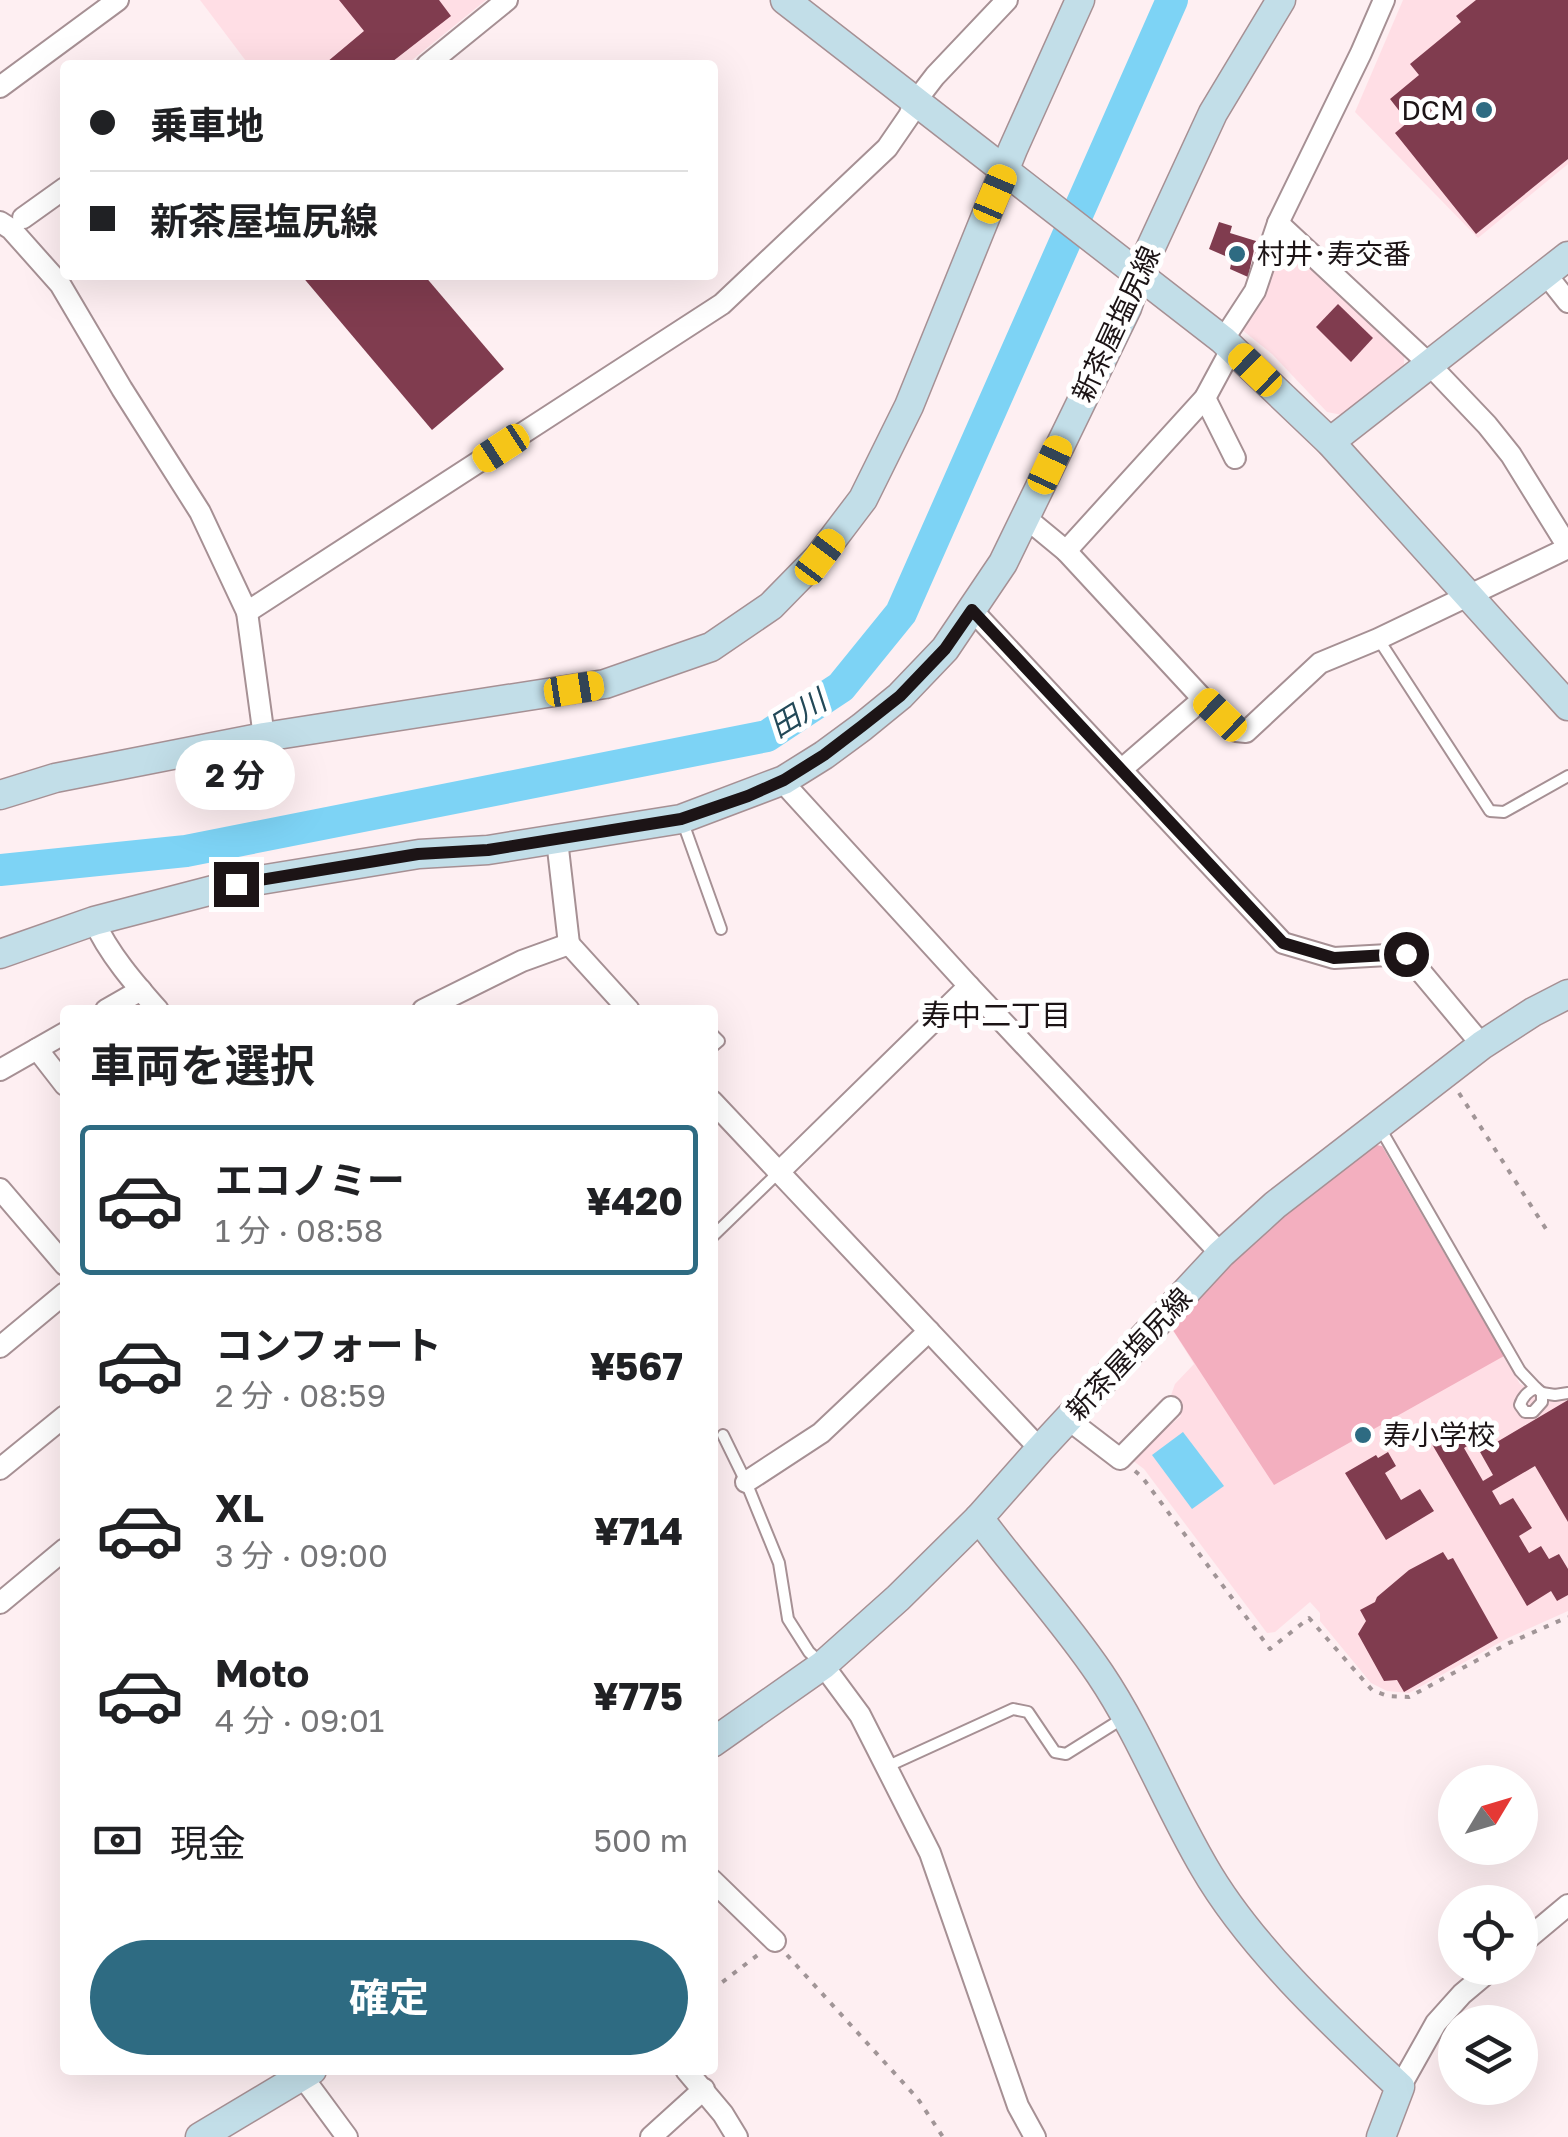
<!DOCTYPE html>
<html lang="ja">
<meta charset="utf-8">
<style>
:root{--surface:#fff;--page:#f2f2f2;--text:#202124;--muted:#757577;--line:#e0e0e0;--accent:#2e6b82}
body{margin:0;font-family:"Golos Text","Noto Sans JP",sans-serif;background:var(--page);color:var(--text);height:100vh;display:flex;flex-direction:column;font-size:38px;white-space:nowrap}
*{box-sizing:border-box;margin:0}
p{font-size:32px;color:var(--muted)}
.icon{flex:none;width:55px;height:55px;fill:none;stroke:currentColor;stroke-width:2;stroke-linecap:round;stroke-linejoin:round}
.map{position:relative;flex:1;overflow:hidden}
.details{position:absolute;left:60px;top:1005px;width:658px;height:1070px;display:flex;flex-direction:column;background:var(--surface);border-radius:10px;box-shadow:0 10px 40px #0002}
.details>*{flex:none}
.banner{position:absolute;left:60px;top:60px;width:658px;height:220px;border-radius:10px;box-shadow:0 10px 40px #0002;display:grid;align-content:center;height:220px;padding:0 30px;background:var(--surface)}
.needle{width:65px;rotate:52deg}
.tools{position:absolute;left:1438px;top:1765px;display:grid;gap:20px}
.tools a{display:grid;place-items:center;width:100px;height:100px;border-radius:50%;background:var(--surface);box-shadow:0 10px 40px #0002;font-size:50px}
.end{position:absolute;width:45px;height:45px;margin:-22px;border:12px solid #1c1416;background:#fff;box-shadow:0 0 0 5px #fff}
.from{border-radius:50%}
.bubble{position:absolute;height:70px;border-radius:35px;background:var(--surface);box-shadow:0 10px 40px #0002;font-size:32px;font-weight:700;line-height:70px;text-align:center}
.car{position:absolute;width:30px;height:60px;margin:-30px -15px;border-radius:12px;box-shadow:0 0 8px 2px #0007;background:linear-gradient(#f5c518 24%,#345 0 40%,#f5c518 0 76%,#345 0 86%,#f5c518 0)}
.banner b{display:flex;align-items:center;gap:35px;height:95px;font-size:38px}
.banner b+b{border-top:2px solid var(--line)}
.banner i{width:25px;height:25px;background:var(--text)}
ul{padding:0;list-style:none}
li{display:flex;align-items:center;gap:30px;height:150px;margin:0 20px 15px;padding:0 10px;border:5px solid transparent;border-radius:10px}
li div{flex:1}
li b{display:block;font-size:38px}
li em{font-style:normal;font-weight:700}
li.on{border-color:var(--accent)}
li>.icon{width:90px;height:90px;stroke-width:1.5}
h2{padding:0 30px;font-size:45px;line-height:120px}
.pay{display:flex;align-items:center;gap:25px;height:110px;padding:0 30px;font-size:38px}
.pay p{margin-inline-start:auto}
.cta{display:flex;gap:20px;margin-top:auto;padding:20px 30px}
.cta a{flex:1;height:115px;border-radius:60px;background:var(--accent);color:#fff;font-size:40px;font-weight:700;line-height:115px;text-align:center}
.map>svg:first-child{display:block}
.built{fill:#ffdee5}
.green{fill:#f3afbf}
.water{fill:#7dd3f5}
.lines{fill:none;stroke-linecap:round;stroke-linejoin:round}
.river{stroke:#7dd3f5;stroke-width:32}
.building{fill:#803c4f}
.lane-casing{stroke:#a69094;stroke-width:14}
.street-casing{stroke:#a69094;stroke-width:24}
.secondary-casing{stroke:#a69094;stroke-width:31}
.path{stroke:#a19597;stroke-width:4;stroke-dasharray:5 8;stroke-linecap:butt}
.lane{stroke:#fff;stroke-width:10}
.street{stroke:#fff;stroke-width:20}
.secondary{stroke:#c2dee8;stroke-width:28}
.route{stroke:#1c1416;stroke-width:12}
.poi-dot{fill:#2e6b82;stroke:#fff;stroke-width:4}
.labels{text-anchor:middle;stroke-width:10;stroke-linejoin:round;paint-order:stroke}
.poi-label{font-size:28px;fill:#1c1416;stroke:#fff;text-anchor:start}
.street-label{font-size:28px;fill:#1c1416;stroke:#fff}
.water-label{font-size:30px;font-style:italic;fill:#234958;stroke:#fff}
.neighbourhood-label{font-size:30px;fill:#1c1416;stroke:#fff}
</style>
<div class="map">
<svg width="1568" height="2137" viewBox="0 0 1568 2137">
<rect width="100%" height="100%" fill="#feeff2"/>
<!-- built -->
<g class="built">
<path d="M 200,0 L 486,0 L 406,65 L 249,65 Z"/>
<path d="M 1403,0 L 1568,0 L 1568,164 L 1478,238 L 1355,112 Z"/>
<path d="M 1288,244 L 1404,357 L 1404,365 L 1342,415 L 1327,412 L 1272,354 L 1241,329 L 1278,245 Z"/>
<path d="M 1382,1146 L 1520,1384 L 1551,1398 L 1568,1396 L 1568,1611 L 1508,1638 L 1409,1693 L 1387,1691 L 1371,1683 L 1320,1621 L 1320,1613 L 1310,1602 L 1275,1632 L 1267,1633 L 1144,1469 L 1132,1460 L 1133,1455 L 1181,1416 L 1169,1401 L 1175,1384 L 1194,1364 L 1167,1321 Z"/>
</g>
<!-- green -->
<path class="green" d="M 1371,1144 L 1382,1146 L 1504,1356 L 1274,1485 L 1167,1321 L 1263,1226 Z"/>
<!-- water -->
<path class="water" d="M 1183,1432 L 1224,1486 L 1192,1509 L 1152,1455 Z"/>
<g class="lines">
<!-- river -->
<path class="river" d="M 0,870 L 186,851 L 767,736 L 841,687 L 901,613 L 1172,0"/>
</g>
<!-- building -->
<g class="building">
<path d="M 339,0 L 439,0 L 451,16 L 388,65 L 329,65 L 327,62 L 364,31 Z"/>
<path d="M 1476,0 L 1568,0 L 1568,159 L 1476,234 L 1395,133 L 1408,122 L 1390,99 L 1419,75 L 1410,64 L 1461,22 L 1456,16 Z"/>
<path d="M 1219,222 L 1232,226 L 1230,233 L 1256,241 L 1248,277 L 1230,269 L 1232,259 L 1209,249 Z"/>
<path d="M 301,275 L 424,275 L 504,369 L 432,430 Z"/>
<path d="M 1338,304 L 1373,338 L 1351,362 L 1316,327 Z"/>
<path d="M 1568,1400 L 1568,1522 L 1535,1466 L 1492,1491 L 1500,1505 L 1513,1498 L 1532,1528 L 1519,1536 L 1529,1553 L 1541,1546 L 1549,1559 L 1559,1554 L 1568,1569 L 1568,1595 L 1557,1601 L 1551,1591 L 1527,1606 L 1426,1434 L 1449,1421 L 1456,1433 L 1470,1425 L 1478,1439 L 1464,1448 L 1483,1481 L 1493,1475 L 1480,1452 Z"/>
<path d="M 1388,1452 L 1396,1466 L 1385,1473 L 1401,1500 L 1420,1489 L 1434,1511 L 1386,1540 L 1345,1473 L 1376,1455 L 1378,1458 Z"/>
<path d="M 1443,1552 L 1448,1560 L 1453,1558 L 1498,1638 L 1404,1692 L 1397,1680 L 1384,1681 L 1358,1634 L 1366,1621 L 1360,1610 L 1375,1602 L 1377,1597 L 1409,1570 Z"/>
</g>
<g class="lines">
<!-- lane casing -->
<g class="lane-casing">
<g id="lane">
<path d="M 1379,640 L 1490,811 L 1504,812 L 1568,776"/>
<path d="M 682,820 L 721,929"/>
<path d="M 712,1034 L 719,1041 L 712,1047"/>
<path d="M 1380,1128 L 1520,1371 L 1536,1388"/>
<path d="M 712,1237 L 778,1173"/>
<path d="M 1536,1388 L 1542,1393 L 1542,1402 L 1533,1412 L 1525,1412 L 1520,1405 C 1522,1398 1528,1391 1536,1388 Z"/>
<path d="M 1542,1393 L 1555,1395 L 1568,1393"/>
<path d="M 723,1435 L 746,1482 L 779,1563 L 788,1619 L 809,1652 L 822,1664"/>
<path d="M 886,1767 L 1013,1709 L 1028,1712 L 1055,1752 L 1066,1754 L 1125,1717"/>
</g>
</g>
<!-- street casing -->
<g class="street-casing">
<g id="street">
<path d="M 427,65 L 507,0"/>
<path d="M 0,87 L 118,0"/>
<path d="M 23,218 L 65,188"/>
<path d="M 0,222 L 11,229 L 60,284 L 122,389 L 200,512 L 247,612 L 264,737"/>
<path d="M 1278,223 L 1428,363 L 1487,425 L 1511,455 L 1568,547"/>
<path d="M 1545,273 L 1568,302"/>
<path d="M 1223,340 L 1255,291 L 1278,223 L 1361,53 L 1384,0"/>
<path d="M 1205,398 L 1235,458"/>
<path d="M 1026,518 L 1066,551 L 1203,699 L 1236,731 L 1246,732 L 1320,663 L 1378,639 L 1568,548"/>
<path d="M 1066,551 L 1205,398 L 1232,348"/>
<path d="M 972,610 L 1283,943 L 1334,958 L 1406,954 L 1482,1045"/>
<path d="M 247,612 L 722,304 L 887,148 L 909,116 L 915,102 L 935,76 L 1007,0"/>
<path d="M 1122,769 L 1203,699"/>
<path d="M 790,790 L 969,986 L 1221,1254"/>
<path d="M 94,921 C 108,953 135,984 158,1010"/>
<path d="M 569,944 L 629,1010"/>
<path d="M 106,1010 L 141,990"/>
<path d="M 423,1010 L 522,961 L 569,944 L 557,840"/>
<path d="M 37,1049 L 65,1085"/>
<path d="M 0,1070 L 65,1033"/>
<path d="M 712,1101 L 1040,1449"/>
<path d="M 778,1173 L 969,986"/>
<path d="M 0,1189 L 65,1265"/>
<path d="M 0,1347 L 65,1293"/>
<path d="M 1069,1420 L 1120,1459 L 1171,1407"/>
<path d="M 0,1469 L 65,1416"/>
<path d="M 746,1482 L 821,1433 L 929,1331"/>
<path d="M 0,1603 L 65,1549"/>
<path d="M 823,1665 L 860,1715 L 930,1853 L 1018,2106 L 1035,2137"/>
<path d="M 712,1880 L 775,1941"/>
<path d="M 1520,1945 L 1568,1905"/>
<path d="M 686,2070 L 723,2114 L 737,2137"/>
<path d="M 302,2076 L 347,2137"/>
<path d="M 1400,2087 L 1436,2023 L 1462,1994 L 1493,1968"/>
<path d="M 651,2137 L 704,2089"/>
</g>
</g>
<!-- secondary casing -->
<g class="secondary-casing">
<g id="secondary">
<path d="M 785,0 L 1223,340 L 1330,442 L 1568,706"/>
<path d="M 1330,442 L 1568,256"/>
<path d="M 0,795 L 55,778 L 264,737 L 605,684 L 711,647 L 771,606 L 819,557 L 863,499 L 909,406 L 1013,149 L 1080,0"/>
<path d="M 0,954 L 94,921 L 236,884 L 419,854 L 488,850 L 681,819 L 784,780 L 824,755 L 862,727 L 900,696 L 945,649 L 1003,563 L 1127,308 L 1139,273 L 1213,113 L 1281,0"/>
<path d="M 979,1518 C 1018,1571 1063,1619 1100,1674 C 1141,1735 1167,1804 1204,1867 C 1250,1947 1333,2024 1400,2087 L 1381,2137"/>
<path d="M 712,1743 L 823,1665 L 898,1598 L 979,1518 L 1040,1449 L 1221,1254 L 1275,1205 L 1482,1045 L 1533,1012 L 1568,994"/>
<path d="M 200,2137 L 312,2070"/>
</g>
</g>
<!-- path -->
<g class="path">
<path d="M 1459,1093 L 1546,1229"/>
<path d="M 1135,1471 L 1142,1477 L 1270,1649 L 1309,1618 L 1372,1690 L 1388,1696 L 1409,1697 L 1507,1644 L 1568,1617"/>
<path d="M 787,1955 L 918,2099 L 943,2137"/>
<path d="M 712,1990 L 759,1954"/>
</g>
<!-- lane -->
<use href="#lane" class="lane"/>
<!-- street -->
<use href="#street" class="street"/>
<!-- secondary -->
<use href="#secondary" class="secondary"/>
</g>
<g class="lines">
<!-- route -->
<path class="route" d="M 236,884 L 418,854 L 488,850 L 681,819 L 748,796 L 784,780 L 824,755 L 862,726 L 900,696 L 945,649 L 972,610 L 1283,943 L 1334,958 L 1406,954"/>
</g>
<!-- markers -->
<g class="poi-dot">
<circle cx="1484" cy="110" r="10"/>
<circle cx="1237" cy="254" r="10"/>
<circle cx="1363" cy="1435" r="10"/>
</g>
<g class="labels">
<!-- poi labels -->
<g class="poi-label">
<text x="1464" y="120" text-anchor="end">DCM</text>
<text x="1257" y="264">村井･寿交番</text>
<text x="1383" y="1445">寿小学校</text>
</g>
<!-- street labels -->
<g class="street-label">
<text transform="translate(1116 324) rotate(-65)" y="10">新茶屋塩尻線</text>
<text transform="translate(1129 1354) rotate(-47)" y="10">新茶屋塩尻線</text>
</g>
<!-- water labels -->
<g class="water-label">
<text transform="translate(798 714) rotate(-32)" y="10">田川</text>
</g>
<!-- neighbourhood labels -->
<g class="neighbourhood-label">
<text x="996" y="1026">寿中二丁目</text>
</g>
</g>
</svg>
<div class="tools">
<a><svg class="needle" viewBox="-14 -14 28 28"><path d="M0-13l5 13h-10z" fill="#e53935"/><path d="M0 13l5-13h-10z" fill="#757577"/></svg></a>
<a><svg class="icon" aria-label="locate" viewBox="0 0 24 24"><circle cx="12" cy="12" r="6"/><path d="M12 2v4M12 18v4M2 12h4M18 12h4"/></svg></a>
<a><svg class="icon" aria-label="layers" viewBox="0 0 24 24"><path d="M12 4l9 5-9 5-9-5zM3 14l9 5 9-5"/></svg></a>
</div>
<i class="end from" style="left:1406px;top:954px"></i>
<i class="end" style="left:236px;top:884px"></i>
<div class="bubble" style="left:175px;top:740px;width:120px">2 分</div>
<i class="car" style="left:995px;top:194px;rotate:23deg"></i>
<i class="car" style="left:1255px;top:370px;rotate:314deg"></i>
<i class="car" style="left:501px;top:448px;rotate:237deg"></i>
<i class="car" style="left:1050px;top:465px;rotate:25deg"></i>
<i class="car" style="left:820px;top:557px;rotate:37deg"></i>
<i class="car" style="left:574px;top:689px;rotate:81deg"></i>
<i class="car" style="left:1220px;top:715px;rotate:314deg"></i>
<div class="banner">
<b><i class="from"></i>乗車地</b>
<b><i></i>新茶屋塩尻線</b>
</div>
<section class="details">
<h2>車両を選択</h2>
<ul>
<li class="on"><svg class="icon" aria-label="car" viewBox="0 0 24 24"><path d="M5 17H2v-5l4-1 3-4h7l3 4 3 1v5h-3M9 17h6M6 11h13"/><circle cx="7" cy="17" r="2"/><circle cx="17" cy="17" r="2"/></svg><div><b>エコノミー</b><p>1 分 · 08:58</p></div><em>¥420</em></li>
<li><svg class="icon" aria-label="car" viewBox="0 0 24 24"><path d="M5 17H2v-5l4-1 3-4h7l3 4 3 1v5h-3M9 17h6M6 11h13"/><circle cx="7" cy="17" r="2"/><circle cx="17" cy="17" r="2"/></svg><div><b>コンフォート</b><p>2 分 · 08:59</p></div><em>¥567</em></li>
<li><svg class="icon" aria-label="car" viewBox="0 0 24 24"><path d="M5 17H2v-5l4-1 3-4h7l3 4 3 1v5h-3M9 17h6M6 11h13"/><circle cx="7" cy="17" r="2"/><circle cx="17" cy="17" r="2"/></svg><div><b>XL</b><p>3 分 · 09:00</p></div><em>¥714</em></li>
<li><svg class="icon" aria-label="car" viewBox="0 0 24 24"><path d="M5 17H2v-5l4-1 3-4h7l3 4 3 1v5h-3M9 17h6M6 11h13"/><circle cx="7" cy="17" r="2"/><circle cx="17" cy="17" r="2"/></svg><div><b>Moto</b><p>4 分 · 09:01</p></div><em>¥775</em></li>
</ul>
<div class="pay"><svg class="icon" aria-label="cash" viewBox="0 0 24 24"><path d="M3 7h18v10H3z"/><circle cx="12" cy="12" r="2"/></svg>現金<p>500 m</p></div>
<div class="cta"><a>確定</a></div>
</section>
</div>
